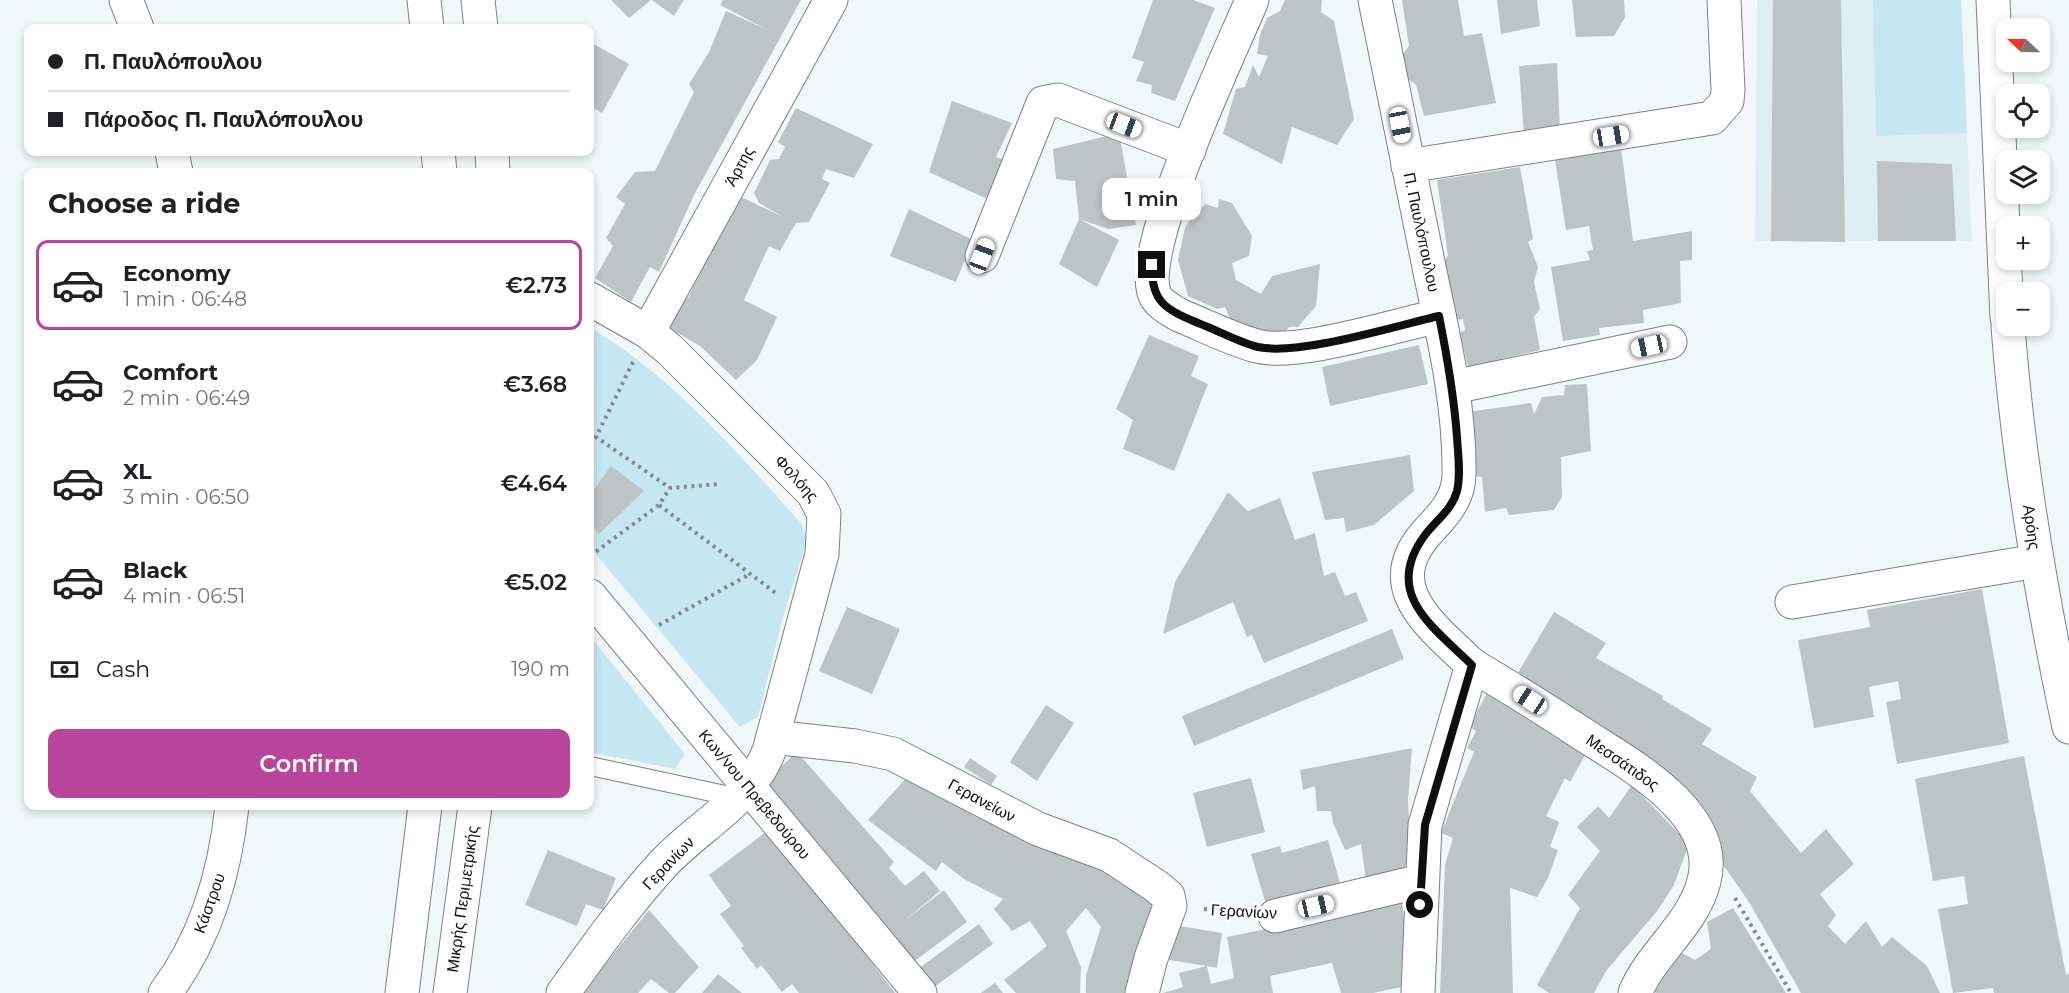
<!DOCTYPE html>
<meta charset="utf-8">
<style>
:root{--surface:#fff;--page:#f6f6f6;--text:#202124;--muted:#757577;--line:#e0e0e0;--accent:#b9449c}
body{margin:0;font-family:Montserrat,sans-serif;background:var(--page);color:var(--text);height:100vh;display:flex;flex-direction:column;font-size:22px;white-space:nowrap}
*{box-sizing:border-box;margin:0}
p{font-size:20px;color:var(--muted)}
.icon{flex:none;width:33px;height:33px;fill:none;stroke:currentColor;stroke-width:2;stroke-linecap:round;stroke-linejoin:round}
.map{position:relative;flex:1;overflow:hidden}
.sheet{position:absolute;left:24px;top:168px;width:570px;height:642px;display:flex;flex-direction:column;background:var(--surface);border-radius:12px;box-shadow:0 3px 9px #0003}
.sheet>*{flex:none}
.banner{position:absolute;left:24px;top:24px;width:570px;height:132px;border-radius:12px;box-shadow:0 3px 9px #0003;display:grid;align-content:center;height:132px;padding:0 24px;background:var(--surface)}
.needle{width:39px;rotate:292deg}
.controls{position:absolute;left:1996px;top:18px;display:grid;gap:12px}
.controls a{display:grid;place-items:center;width:54px;height:54px;border-radius:12px;background:var(--surface);box-shadow:0 3px 9px #0003;font-size:30px}
.end{position:absolute;width:27px;height:27px;margin:-14px;border:8px solid #0e1010;background:#fff;box-shadow:0 0 0 3px #fff}
.from{border-radius:50%}
.bubble{position:absolute;height:42px;border-radius:12px;background:var(--surface);box-shadow:0 3px 9px #0003;font-size:20px;font-weight:600;line-height:42px;text-align:center}
.car{position:absolute;width:18px;height:36px;margin:-18px -9px;border-radius:8px;box-shadow:0 0 4px 2px #0007;background:linear-gradient(#fff 24%,#345 0 40%,#fff 0 76%,#345 0 86%,#fff 0)}
.banner b{display:flex;align-items:center;gap:21px;height:57px;font-size:22px}
.banner b+b{border-top:2px solid var(--line)}
.banner i{width:15px;height:15px;background:var(--text)}
ul{padding:0;list-style:none}
li{display:flex;align-items:center;gap:18px;height:90px;margin:0 12px 9px;padding:0 12px;border:3px solid transparent;border-radius:12px}
li div{flex:1}
li b{display:block;font-size:22px}
li em{font-style:normal;font-weight:600}
li.active{border-color:var(--accent)}
li>.icon{width:54px;height:54px;stroke-width:1.5}
h2{padding:0 24px;font-size:27px;line-height:72px}
.pay{display:flex;align-items:center;gap:15px;height:66px;padding:0 24px;font-size:22px}
.pay p{margin-inline-start:auto}
.cta{display:flex;gap:12px;margin-top:auto;padding:12px 24px}
.cta a{flex:1;height:69px;border-radius:12px;background:var(--accent);color:#fff;font-size:24px;font-weight:600;line-height:69px;text-align:center}
.map>svg:first-child{display:block}
.built{fill:#deeef2}
.green{fill:#c5e7f1}
.building{fill:#bec3c6}
.lines{fill:none;stroke-linecap:round;stroke-linejoin:round}
.lane-casing{stroke:#7c8183;stroke-width:20}
.street-casing{stroke:#7c8183;stroke-width:35}
.secondary-casing{stroke:#7c8183;stroke-width:35}
.primary-casing{stroke:#7c8183;stroke-width:35}
.path{stroke:#868a8b;stroke-width:4;stroke-dasharray:3 4.5;stroke-linecap:butt}
.lane{stroke:#fff;stroke-width:18}
.street{stroke:#fff;stroke-width:33}
.secondary{stroke:#fff;stroke-width:33}
.primary{stroke:#fff;stroke-width:33}
.route{stroke:#0e1010;stroke-width:8}
.labels{text-anchor:middle;stroke-width:6;stroke-linejoin:round;paint-order:stroke}
.street-label{font-size:16px;fill:#0e1010;stroke:#fff}
</style>
<div class="map">
<svg width="2069" height="993" viewBox="0 0 2069 993">
<rect width="100%" height="100%" fill="#f1f7f9"/>
<!-- built -->
<path class="built" d="M 1757,0 L 1961,0 L 1972,241 L 1755,241 Z"/>
<!-- green -->
<g class="green">
<path d="M 1873,0 L 1961,0 L 1967,133 L 1876,136 Z"/>
<path d="M 590,328 C 672,375 738,454 801,523 L 807,541 L 783,617 L 758,717 L 740,727 L 590,547 Z"/>
<path d="M 590,636 L 685,754 L 675,769 L 590,752 Z"/>
</g>
<!-- building -->
<g class="building">
<path d="M 611,0 L 651,0 L 629,18 Z"/>
<path d="M 652,0 L 684,0 L 674,16 Z"/>
<path d="M 723,0 L 801,0 L 694,195 L 659,272 L 650,267 L 631,302 L 595,278 L 613,246 L 606,238 L 625,204 L 616,197 L 635,172 L 655,171 L 694,92 L 689,84 L 709,52 L 726,11 L 770,31 L 720,5 Z"/>
<path d="M 1153,0 L 1193,0 L 1215,8 L 1175,101 L 1151,93 L 1152,85 L 1136,81 L 1144,62 L 1132,58 Z"/>
<path d="M 1285,0 L 1322,0 L 1321,12 L 1334,21 L 1354,119 L 1337,145 L 1292,127 L 1282,164 L 1223,134 L 1236,89 L 1245,87 L 1253,65 L 1259,77 L 1268,56 L 1257,54 L 1260,35 L 1267,18 L 1280,11 Z"/>
<path d="M 1402,0 L 1458,0 L 1464,36 L 1482,33 L 1496,103 L 1424,116 L 1416,85 L 1407,78 L 1402,55 L 1409,46 Z"/>
<path d="M 1497,0 L 1537,0 L 1540,26 L 1501,34 Z"/>
<path d="M 1572,0 L 1624,0 L 1625,17 L 1614,36 L 1576,37 Z"/>
<path d="M 1773,0 L 1841,0 L 1845,242 L 1771,241 Z"/>
<path d="M 590,42 L 629,64 L 602,113 L 590,106 Z"/>
<path d="M 1557,63 L 1560,131 L 1524,136 L 1519,66 Z"/>
<path d="M 952,101 L 1012,123 L 996,157 L 1007,161 L 987,199 L 929,172 Z"/>
<path d="M 796,108 L 873,144 L 854,178 L 826,169 L 822,179 L 830,183 L 809,222 L 796,223 L 780,251 L 769,246 L 744,300 L 777,317 L 757,360 L 736,380 L 700,346 L 662,324 L 676,295 L 688,298 L 735,194 L 783,217 L 759,203 L 754,193 L 770,160 L 779,159 L 785,147 L 778,142 Z"/>
<path d="M 1119,133 L 1136,225 L 1108,229 L 1079,219 L 1119,240 L 1097,287 L 1059,264 L 1079,219 L 1075,181 L 1056,179 L 1053,149 Z"/>
<path d="M 1621,147 L 1633,241 L 1692,231 L 1692,260 L 1680,261 L 1681,303 L 1643,310 L 1644,323 L 1599,328 L 1600,335 L 1563,341 L 1551,267 L 1590,260 L 1587,251 L 1593,250 L 1589,226 L 1566,230 L 1555,160 Z"/>
<path d="M 1877,161 L 1952,164 L 1956,241 L 1878,241 Z"/>
<path d="M 1520,167 L 1533,239 L 1528,242 L 1538,267 L 1534,282 L 1540,309 L 1534,317 L 1540,350 L 1468,367 L 1460,333 L 1465,330 L 1463,319 L 1456,320 L 1443,263 L 1448,255 L 1437,180 Z"/>
<path d="M 1219,199 L 1232,203 L 1252,236 L 1249,256 L 1232,263 L 1236,280 L 1261,294 L 1272,276 L 1320,264 L 1316,306 L 1298,327 L 1289,327 L 1282,336 L 1233,326 L 1225,307 L 1217,309 L 1188,296 L 1178,260 L 1185,228 L 1193,214 L 1206,204 L 1218,208 Z"/>
<path d="M 909,209 L 973,240 L 956,282 L 890,256 Z"/>
<path d="M 1149,335 L 1199,356 L 1191,376 L 1208,384 L 1174,471 L 1123,449 L 1133,420 L 1116,409 Z"/>
<path d="M 1419,345 L 1428,384 L 1330,406 L 1322,367 Z"/>
<path d="M 1587,384 L 1591,451 L 1561,457 L 1562,497 L 1554,510 L 1509,515 L 1506,508 L 1485,512 L 1482,477 L 1475,476 L 1468,412 L 1531,403 L 1534,414 L 1542,397 L 1564,395 L 1565,385 Z"/>
<path d="M 1410,455 L 1414,491 L 1374,525 L 1346,532 L 1344,518 L 1325,520 L 1312,472 Z"/>
<path d="M 611,466 L 644,491 L 599,534 L 590,523 L 590,495 Z"/>
<path d="M 1228,492 L 1248,511 L 1280,498 L 1295,540 L 1315,533 L 1324,576 L 1335,572 L 1345,596 L 1356,592 L 1368,621 L 1264,663 L 1252,635 L 1247,637 L 1233,602 L 1163,634 L 1175,582 Z"/>
<path d="M 1982,589 L 2009,743 L 1897,764 L 1886,702 L 1901,699 L 1898,681 L 1869,687 L 1874,717 L 1814,728 L 1798,640 L 1870,627 L 1867,610 Z"/>
<path d="M 847,607 L 900,629 L 872,694 L 819,671 Z"/>
<path d="M 1554,612 L 1606,643 L 1596,658 L 1663,696 L 1662,699 L 1712,729 L 1702,744 L 1757,777 L 1750,791 L 1801,853 L 1826,829 L 1854,864 L 1820,894 L 1836,915 L 1828,926 L 1845,944 L 1866,921 L 1882,947 L 1892,937 L 1927,966 L 1940,993 L 1801,993 L 1749,902 L 1719,859 L 1710,823 L 1681,782 L 1633,751 L 1513,681 Z"/>
<path d="M 1392,629 L 1404,659 L 1194,746 L 1182,716 Z"/>
<path d="M 1487,693 L 1588,750 L 1570,782 L 1565,778 L 1546,816 L 1559,822 L 1550,847 L 1558,850 L 1548,878 L 1537,897 L 1510,888 L 1513,993 L 1440,993 L 1445,865 L 1453,838 L 1441,833 L 1474,752 L 1467,748 L 1476,731 L 1469,726 Z"/>
<path d="M 1046,705 L 1074,723 L 1037,781 L 1010,762 Z"/>
<path d="M 1412,748 L 1408,800 L 1411,868 L 1366,880 L 1361,844 L 1345,850 L 1333,823 L 1331,811 L 1317,811 L 1315,786 L 1303,790 L 1300,770 Z"/>
<path d="M 797,752 L 894,862 L 889,868 L 905,886 L 924,871 L 940,891 L 903,922 L 944,890 L 967,922 L 908,966 L 761,785 Z"/>
<path d="M 2024,756 L 2066,975 L 2069,974 L 2069,993 L 1994,993 L 1993,988 L 1953,993 L 1938,909 L 1968,904 L 1964,876 L 1933,881 L 1915,779 Z"/>
<path d="M 970,758 L 997,776 L 991,785 L 964,767 Z"/>
<path d="M 909,775 L 1086,859 L 1153,898 L 1144,946 L 1129,993 L 1086,993 L 1086,975 L 1101,927 L 1086,908 L 1066,931 L 1081,967 L 1080,993 L 1016,993 L 1004,980 L 1047,946 L 1030,921 L 1012,931 L 994,909 L 1003,899 L 964,879 L 942,862 L 936,871 L 868,820 Z"/>
<path d="M 1251,778 L 1265,832 L 1207,847 L 1193,793 Z"/>
<path d="M 1632,785 L 1689,844 L 1674,885 L 1658,910 L 1606,971 L 1594,993 L 1549,993 L 1537,985 L 1580,908 L 1568,895 L 1600,851 L 1577,827 L 1598,806 L 1609,818 Z"/>
<path d="M 770,829 L 816,890 L 895,993 L 799,993 L 792,984 L 782,992 L 761,965 L 757,969 L 741,948 L 744,946 L 720,914 L 731,906 L 709,875 Z"/>
<path d="M 1328,840 L 1341,887 L 1267,908 L 1251,854 L 1280,846 L 1282,853 Z"/>
<path d="M 548,850 L 616,878 L 603,910 L 586,904 L 577,926 L 525,905 Z"/>
<path d="M 1402,901 L 1407,946 L 1406,986 L 1373,993 L 1341,993 L 1332,963 L 1270,976 L 1273,993 L 1163,993 L 1183,987 L 1179,973 L 1207,966 L 1169,960 L 1174,925 L 1222,933 L 1217,968 L 1207,966 L 1211,984 L 1234,978 L 1227,937 Z"/>
<path d="M 1733,908 L 1786,993 L 1656,993 L 1651,989 L 1680,952 L 1695,960 L 1711,949 L 1707,922 Z"/>
<path d="M 649,910 L 699,967 L 675,993 L 669,993 L 651,979 L 638,993 L 582,993 Z"/>
<path d="M 979,924 L 993,944 L 933,988 L 918,969 Z"/>
<path d="M 718,974 L 742,993 L 702,993 Z"/>
<path d="M 995,983 L 1003,993 L 981,993 Z"/>
</g>
<g class="lines">
<!-- lane casing -->
<g class="lane-casing">
<path id="lane" d="M 590,766 L 739,798"/>
</g>
<!-- street casing -->
<g class="street-casing">
<g id="street">
<path d="M 126,0 L 137,28"/>
<path d="M 1252,0 C 1231,51 1135,251 1155,295 C 1159,304 1171,310 1179,315 C 1204,325 1230,339 1257,346 C 1295,357 1396,325 1439,316"/>
<path d="M 1375,0 C 1393,89 1411,178 1429,267 C 1443,335 1460,404 1459,474 C 1459,497 1446,512 1431,528 C 1375,586 1431,625 1472,665 L 1425,825 L 1418,993"/>
<path d="M 172,152 L 176,172"/>
<path d="M 1408,166 L 1712,118 L 1727,101 L 1728,90 L 1724,0"/>
<path d="M 982,256 L 1043,103 L 1058,100 L 1189,150"/>
<path d="M 648,332 L 831,0"/>
<path d="M 1453,387 L 1670,342"/>
<path d="M 590,596 L 920,993"/>
<path d="M 1792,602 L 2037,561"/>
<path d="M 1472,665 C 1509,687 1545,709 1581,733 C 1627,763 1722,813 1704,881 C 1693,925 1652,952 1635,993"/>
<path d="M 773,737 L 855,746 L 893,754 L 1038,829 L 1109,855 L 1156,886 L 1168,896 L 1170,906 L 1151,958 L 1142,993"/>
<path d="M 1275,916 L 1421,881"/>
<path d="M 165,993 C 206,939 225,872 232,806"/>
<path d="M 563,993 C 595,949 627,903 664,863 C 700,825 749,802 769,751 L 822,554 L 824,514 L 813,493 L 670,350 L 648,332 L 590,299"/>
</g>
</g>
<!-- secondary casing -->
<g class="secondary-casing">
<g id="secondary">
<path d="M 1993,0 L 2007,317"/>
<path d="M 2008,326 C 2018,461 2041,595 2069,727"/>
</g>
</g>
<!-- primary casing -->
<g class="primary-casing">
<g id="primary">
<path d="M 424,0 L 427,28"/>
<path d="M 478,0 L 481,28"/>
<path d="M 438,152 L 440,172"/>
<path d="M 492,152 L 493,172"/>
<path d="M 402,993 L 425,806"/>
<path d="M 450,993 L 475,806"/>
</g>
</g>
<!-- path -->
<g class="path">
<path d="M 633,362 L 596,437 L 670,488"/>
<path d="M 659,505 L 777,594"/>
<path d="M 590,556 L 659,505 L 670,488 L 719,484"/>
<path d="M 659,625 L 750,574"/>
<path d="M 1735,898 L 1791,993"/>
<path d="M 1204,909 L 1241,913"/>
</g>
<!-- lane -->
<use href="#lane" class="lane"/>
<!-- street -->
<use href="#street" class="street"/>
<!-- secondary -->
<use href="#secondary" class="secondary"/>
<!-- primary -->
<use href="#primary" class="primary"/>
</g>
<g class="lines">
<!-- route -->
<path class="route" d="M 1152,265 C 1151,302 1165,309 1198,323 C 1217,330 1238,342 1258,347 C 1299,356 1395,326 1439,316 C 1447,356 1454,396 1457,437 C 1458,455 1461,474 1457,491 C 1452,510 1436,520 1425,535 C 1382,593 1432,626 1472,665 L 1425,825 L 1420,905"/>
</g>
<g class="labels">
<!-- street labels -->
<g class="street-label">
<text transform="translate(739 166) rotate(-61)" y="6">Άρτης</text>
<text transform="translate(1422 232) rotate(78)" y="6">Π. Παυλόπουλου</text>
<text transform="translate(797 478) rotate(48)" y="6">Φολόης</text>
<text transform="translate(2032 527) rotate(82)" y="6">Αρόης</text>
<text transform="translate(1623 762) rotate(35)" y="6">Μεσσάτιδος</text>
<text transform="translate(755 794) rotate(50)" y="6">Κων/νου Πρεβεδούρου</text>
<text transform="translate(982 800) rotate(28)" y="6">Γερανείων</text>
<text transform="translate(668 863) rotate(-46)" y="6">Γερανίων</text>
<text transform="translate(462 899) rotate(-82)" y="6">Μικρής Περιμετρικής</text>
<text transform="translate(209 903) rotate(-70)" y="6">Κάστρου</text>
<text transform="translate(1244 911) rotate(3)" y="6">Γερανίων</text>
</g>
</g>
</svg>
<div class="controls">
<a><svg class="needle" viewBox="-14 -14 28 28"><path d="M0-13l5 13h-10z" fill="#e53935"/><path d="M0 13l5-13h-10z" fill="#757577"/></svg></a>
<a><svg class="icon" aria-label="locate" viewBox="0 0 24 24"><circle cx="12" cy="12" r="6"/><path d="M12 2v4M12 18v4M2 12h4M18 12h4"/></svg></a>
<a><svg class="icon" aria-label="layers" viewBox="0 0 24 24"><path d="M12 4l9 5-9 5-9-5zM3 14l9 5 9-5"/></svg></a>
<a>+</a>
<a>−</a>
</div>
<i class="end from" style="left:1420px;top:905px"></i>
<i class="end" style="left:1152px;top:265px"></i>
<div class="bubble" style="left:1102px;top:178px;width:99px">1 min</div>
<i class="car" style="left:1124px;top:125px;rotate:111deg"></i>
<i class="car" style="left:1400px;top:125px;rotate:169deg"></i>
<i class="car" style="left:1611px;top:136px;rotate:81deg"></i>
<i class="car" style="left:982px;top:256px;rotate:21deg"></i>
<i class="car" style="left:1649px;top:346px;rotate:258deg"></i>
<i class="car" style="left:1530px;top:700px;rotate:303deg"></i>
<i class="car" style="left:1316px;top:906px;rotate:77deg"></i>
<div class="banner">
<b><i class="from"></i>Π. Παυλόπουλου</b>
<b><i></i>Πάροδος Π. Παυλόπουλου</b>
</div>
<section class="sheet">
<h2>Choose a ride</h2>
<ul>
<li class="active"><svg class="icon" aria-label="car" viewBox="0 0 24 24"><path d="M5 17H2v-5l4-1 3-4h7l3 4 3 1v5h-3M9 17h6M6 11h13"/><circle cx="7" cy="17" r="2"/><circle cx="17" cy="17" r="2"/></svg><div><b>Economy</b><p>1 min · 06:48</p></div><em>€2.73</em></li>
<li><svg class="icon" aria-label="car" viewBox="0 0 24 24"><path d="M5 17H2v-5l4-1 3-4h7l3 4 3 1v5h-3M9 17h6M6 11h13"/><circle cx="7" cy="17" r="2"/><circle cx="17" cy="17" r="2"/></svg><div><b>Comfort</b><p>2 min · 06:49</p></div><em>€3.68</em></li>
<li><svg class="icon" aria-label="car" viewBox="0 0 24 24"><path d="M5 17H2v-5l4-1 3-4h7l3 4 3 1v5h-3M9 17h6M6 11h13"/><circle cx="7" cy="17" r="2"/><circle cx="17" cy="17" r="2"/></svg><div><b>XL</b><p>3 min · 06:50</p></div><em>€4.64</em></li>
<li><svg class="icon" aria-label="car" viewBox="0 0 24 24"><path d="M5 17H2v-5l4-1 3-4h7l3 4 3 1v5h-3M9 17h6M6 11h13"/><circle cx="7" cy="17" r="2"/><circle cx="17" cy="17" r="2"/></svg><div><b>Black</b><p>4 min · 06:51</p></div><em>€5.02</em></li>
</ul>
<div class="pay"><svg class="icon" aria-label="cash" viewBox="0 0 24 24"><path d="M3 7h18v10H3z"/><circle cx="12" cy="12" r="2"/></svg>Cash<p>190 m</p></div>
<div class="cta"><a>Confirm</a></div>
</section>
</div>
